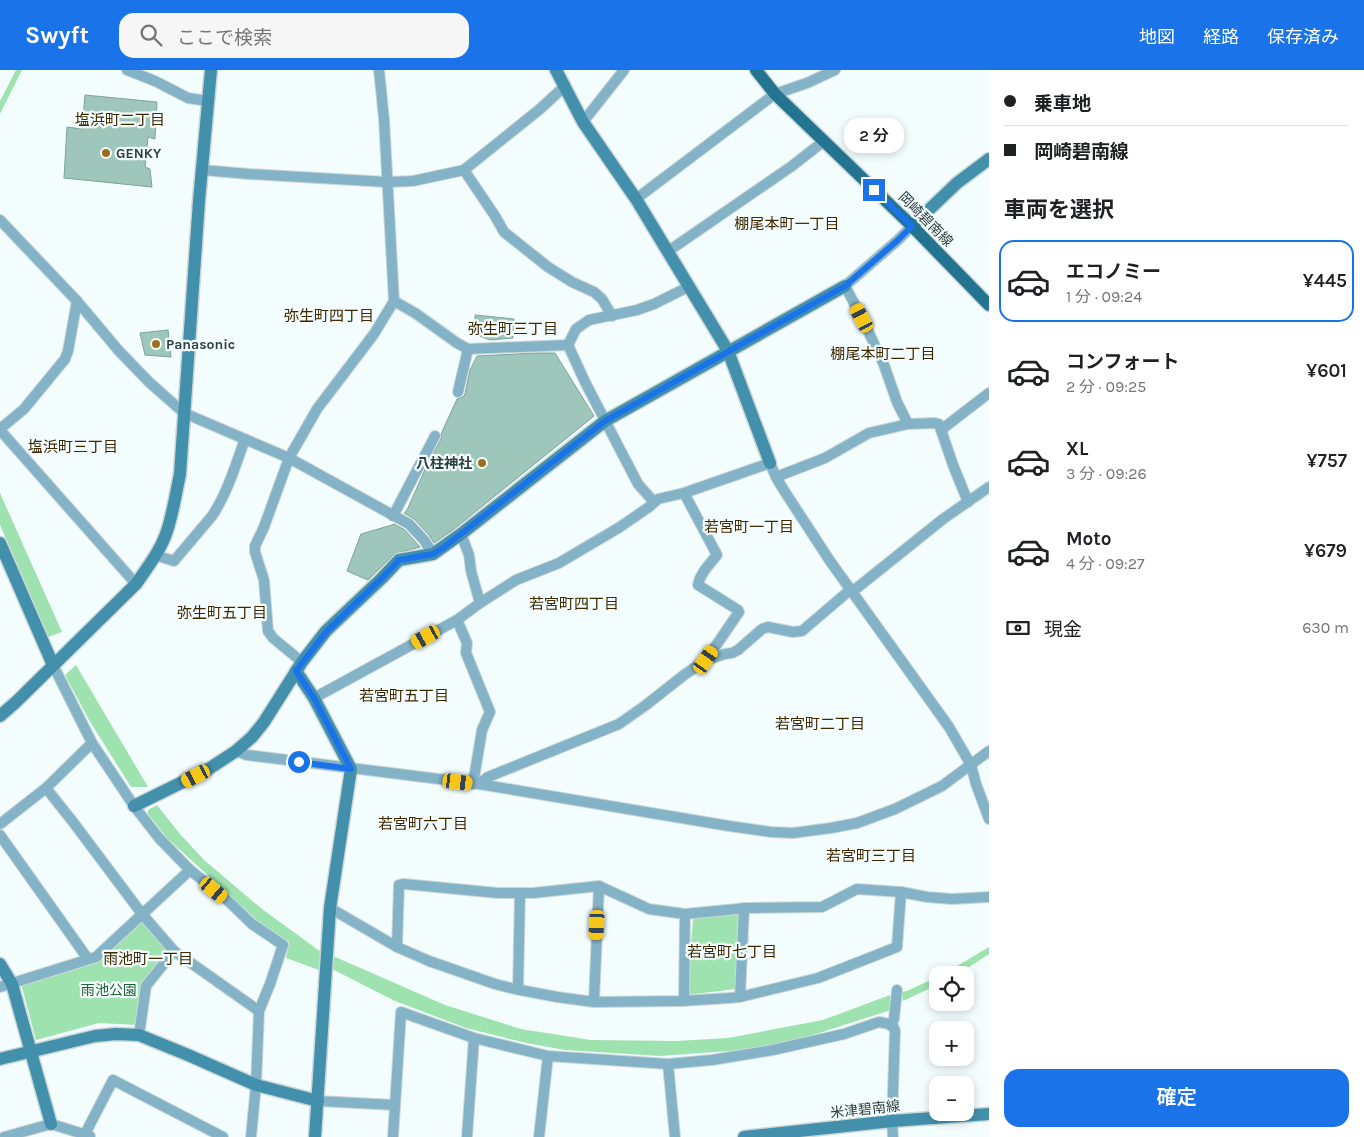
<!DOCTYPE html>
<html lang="ja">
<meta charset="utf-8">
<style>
:root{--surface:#fff;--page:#f6f6f6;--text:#202124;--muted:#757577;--line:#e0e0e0;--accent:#1a73e8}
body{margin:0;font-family:Karla,"Noto Sans JP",sans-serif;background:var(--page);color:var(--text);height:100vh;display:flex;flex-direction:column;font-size:19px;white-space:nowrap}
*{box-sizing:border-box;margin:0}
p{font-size:16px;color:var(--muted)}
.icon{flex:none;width:28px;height:28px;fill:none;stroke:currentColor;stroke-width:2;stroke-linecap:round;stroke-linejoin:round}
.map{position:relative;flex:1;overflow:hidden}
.details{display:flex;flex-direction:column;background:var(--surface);width:375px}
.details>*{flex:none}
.banner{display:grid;align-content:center;height:110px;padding:0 15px;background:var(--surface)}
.tools{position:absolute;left:929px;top:896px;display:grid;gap:10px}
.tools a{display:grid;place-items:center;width:45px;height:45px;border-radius:10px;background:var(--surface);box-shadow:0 2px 8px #0003;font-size:25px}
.end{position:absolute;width:22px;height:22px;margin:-11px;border:6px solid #1a73e8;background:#fff;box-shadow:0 0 0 2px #fff}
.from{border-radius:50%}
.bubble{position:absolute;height:35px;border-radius:15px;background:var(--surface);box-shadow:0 2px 8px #0003;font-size:16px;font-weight:600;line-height:35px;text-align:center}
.car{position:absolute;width:15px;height:30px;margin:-15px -8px;border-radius:6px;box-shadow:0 0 4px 1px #0007;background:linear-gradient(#f5c518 24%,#345 0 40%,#f5c518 0 76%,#345 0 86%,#f5c518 0)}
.banner b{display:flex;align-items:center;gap:18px;height:48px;font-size:19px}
.banner b+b{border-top:1px solid var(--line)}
.banner i{width:12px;height:12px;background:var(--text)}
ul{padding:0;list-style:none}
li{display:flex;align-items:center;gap:15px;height:82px;margin:0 10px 8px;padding:0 5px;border:2px solid transparent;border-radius:15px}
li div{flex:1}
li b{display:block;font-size:19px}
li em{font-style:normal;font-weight:600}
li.active{border-color:var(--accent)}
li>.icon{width:45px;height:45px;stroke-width:1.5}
h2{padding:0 15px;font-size:22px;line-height:60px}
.pay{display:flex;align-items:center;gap:12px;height:55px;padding:0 15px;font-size:19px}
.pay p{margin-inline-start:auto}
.cta{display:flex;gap:10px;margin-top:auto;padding:10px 15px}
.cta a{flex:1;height:58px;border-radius:15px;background:var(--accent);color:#fff;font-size:20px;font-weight:600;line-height:58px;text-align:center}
header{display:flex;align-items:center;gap:30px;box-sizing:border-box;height:70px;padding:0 25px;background:var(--accent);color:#fff}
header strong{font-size:24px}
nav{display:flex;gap:28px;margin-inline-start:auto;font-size:18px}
.search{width:350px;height:45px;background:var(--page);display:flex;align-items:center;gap:12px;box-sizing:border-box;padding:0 18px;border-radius:15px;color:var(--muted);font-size:19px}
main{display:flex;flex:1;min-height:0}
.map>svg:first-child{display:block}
.green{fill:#9ee3af}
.building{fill:#9fc6bb;stroke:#7ea399}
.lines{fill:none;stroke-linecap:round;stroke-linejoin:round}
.street-casing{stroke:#cdd7d7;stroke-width:12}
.secondary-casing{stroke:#cdd7d7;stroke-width:15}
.primary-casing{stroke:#cdd7d7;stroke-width:15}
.street{stroke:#84b3c7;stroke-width:10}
.secondary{stroke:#4390ad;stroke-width:12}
.primary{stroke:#237490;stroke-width:12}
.route{stroke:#1a73e8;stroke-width:6}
.poi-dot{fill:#9c6f20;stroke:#f4fdfd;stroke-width:2}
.labels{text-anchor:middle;stroke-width:4.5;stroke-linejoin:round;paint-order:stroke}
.poi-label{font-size:14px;font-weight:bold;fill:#2f4041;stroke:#f4fdfd;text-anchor:start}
.street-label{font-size:14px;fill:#2f4041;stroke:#f4fdfd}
.park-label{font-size:14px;fill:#216036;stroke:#f4fdfd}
.neighbourhood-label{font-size:15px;fill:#3e2802;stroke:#f4fdfd}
</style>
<header>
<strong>Swyft</strong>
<div class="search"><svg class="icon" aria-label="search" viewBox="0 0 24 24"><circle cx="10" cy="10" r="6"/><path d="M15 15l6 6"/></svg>ここで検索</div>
<nav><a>地図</a><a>経路</a><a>保存済み</a></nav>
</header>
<main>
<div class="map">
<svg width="989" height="1067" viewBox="0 0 989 1067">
<rect width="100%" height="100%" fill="#f4fdfd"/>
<!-- green -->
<g class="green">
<path d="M 16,0 L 22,0 L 0,44 L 0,31 Z"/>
<path d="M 0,423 L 62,562 L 48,567 L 0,455 Z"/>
<path d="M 76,595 L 148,717 L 131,717 L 89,650 L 65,605 Z"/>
<path d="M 157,735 L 180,764 L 204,790 L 262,839 L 321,882 L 319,900 L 286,888 L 289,872 L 259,852 L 167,768 L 148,744 L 148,740 Z"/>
<path d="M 738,842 L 736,919 L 687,925 L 693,848 Z"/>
<path d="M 142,848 L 170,881 L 143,912 L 137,955 L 99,953 L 36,970 L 20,910 L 97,890 Z"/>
<path d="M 989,877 L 989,884 L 957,905 L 942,905 Z"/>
<path d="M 333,886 L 445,935 L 521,959 L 591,970 L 676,971 L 728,968 L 823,950 L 890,925 L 891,940 L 813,965 L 756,979 L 660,986 L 565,980 L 526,973 L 466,958 L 395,931 L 332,899 Z"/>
<path d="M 937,907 L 937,915 L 903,931 L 901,922 L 907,921 Z"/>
</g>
<!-- building -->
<g class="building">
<path d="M 85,25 L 157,32 L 155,69 L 148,67 L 145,97 L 150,99 L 152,117 L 64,108 L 67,57 L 82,59 Z"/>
<path d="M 475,245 L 514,249 L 513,268 L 490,270 L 475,264 Z"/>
<path d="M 168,260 L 171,287 L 145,285 L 140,263 Z"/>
<path d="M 536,283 L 555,283 L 594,346 L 454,459 L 434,473 L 429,465 L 414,449 L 404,443 L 407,440 L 427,395 L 441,369 L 441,364 L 457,329 L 463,327 L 465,324 L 470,300 L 477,286 Z"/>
<path d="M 394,454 L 405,460 L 420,477 L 394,484 L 368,510 L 347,501 L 361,464 L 392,455 Z"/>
</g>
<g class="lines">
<!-- street casing -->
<g class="street-casing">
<g id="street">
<path d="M 127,0 L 155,11 L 188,28 L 208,31"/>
<path d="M 583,52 L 624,0"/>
<path d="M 202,100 L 249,104 L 387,112 L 413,111 L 464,100 L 540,39 L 565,16"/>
<path d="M 464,100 L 495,146 L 504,162 L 548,197 L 572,212 L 594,222 L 602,229 L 612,246"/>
<path d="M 636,129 L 775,24 L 807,13 L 835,0"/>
<path d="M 0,150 L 77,231 L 119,281 L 149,312 L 184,343 L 289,388 L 409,454 L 424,470 L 433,484"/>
<path d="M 667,182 L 792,96 L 824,71"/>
<path d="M 394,231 L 415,243 L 457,273 L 468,279 L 568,275"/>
<path d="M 568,275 L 585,312 L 638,414 L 654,432"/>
<path d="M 568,275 L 576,259 L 589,250 L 637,240 L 654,234 L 688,217"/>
<path d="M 458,322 L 468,279"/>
<path d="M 908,354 L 897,332 L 884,295 L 862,248 L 845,216 L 898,170 L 912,156"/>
<path d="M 0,359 L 24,339 L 65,289 L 68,281 L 77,231"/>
<path d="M 0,360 L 136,514"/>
<path d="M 941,360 L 989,323"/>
<path d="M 776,407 L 825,388 L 869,363 L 908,354 L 935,353 L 939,354 L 953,395 L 968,432"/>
<path d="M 684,423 L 717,485 C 710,494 700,503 698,515 L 738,540 L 739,542 L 706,590"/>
<path d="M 393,446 L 435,366"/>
<path d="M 461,464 L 469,485 L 471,501 L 480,533"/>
<path d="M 155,485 L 174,491 L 212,446 C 227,424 236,394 245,369"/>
<path d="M 852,522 L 943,449 L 989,417"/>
<path d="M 457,550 L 467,573 L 466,583 L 490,642 L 482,660 L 473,714"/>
<path d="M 302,592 L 273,568 L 268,561 L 264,510 L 255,482 L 255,476 L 264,457 L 289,388 L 317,339 L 374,264 L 394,231 L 384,49 L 379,0"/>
<path d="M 314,628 L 457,550 L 480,533 L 516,510 L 559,493 L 620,457 L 649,437 L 658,429 L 684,423 L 770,393 L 776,407 L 783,419 L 830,491 L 949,657 L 971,695 L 976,714 L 989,749"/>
<path d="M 92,673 L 134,736 L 159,768 L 190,800 L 226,829 L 252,854 L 283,875 L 270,914 L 259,941 L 256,1015 L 251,1067"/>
<path d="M 236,681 L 247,685 L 479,714 L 729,756 L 771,762 L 793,763 L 831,758 L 857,753 L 895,739 L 942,716 L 989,681"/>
<path d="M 479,714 L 488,707 L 619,654 L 646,635 L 684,605 L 706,590 L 725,584 L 732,583 L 738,580 L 762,559 L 768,557 L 793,562 L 802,561 L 850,520"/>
<path d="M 46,718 L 73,752 L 142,844 L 174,881 L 259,941"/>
<path d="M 0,754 L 46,718 L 92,673 L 53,595"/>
<path d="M 0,765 L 88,889"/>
<path d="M 330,838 L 397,877 L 429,891 L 495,914 L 515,919 L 557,927 L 594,932 L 682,931 L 729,928 L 740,927 L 818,908 L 897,877 L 901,822"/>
<path d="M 397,877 L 399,815 L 404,814 L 498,823 L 533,823 L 599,816 L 649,839 L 685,844 L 747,838 L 822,837 L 857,819 L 901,822 L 927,827 L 952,829 L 989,827"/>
<path d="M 0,917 L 96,887 L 190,800"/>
<path d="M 518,919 L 520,823"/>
<path d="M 740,927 L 744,838"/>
<path d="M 684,930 L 685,844"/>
<path d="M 594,931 L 599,816"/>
<path d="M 891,955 L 894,949 L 897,920"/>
<path d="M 139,965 L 146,916 L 174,881"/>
<path d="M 668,994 L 675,1067"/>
<path d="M 318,1031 L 395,1035"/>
<path d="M 85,1064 L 113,1010 L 223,1067"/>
<path d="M 4,1067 L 51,1054 L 90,1066"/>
<path d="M 393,1067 L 401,942 L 474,968 L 548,986 L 668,994 L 712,990 L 773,980 L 844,964 L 879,952 L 889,954 L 894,958 L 895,961 L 892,1051 L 893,1067"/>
<path d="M 467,1067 L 474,968"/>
<path d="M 539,1067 L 548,986"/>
</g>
</g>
<!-- secondary casing -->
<g class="secondary-casing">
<g id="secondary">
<path d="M 556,0 L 583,52 L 636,129 L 728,281 L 770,393"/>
<path d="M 912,156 L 957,113 L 989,89"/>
<path d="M 0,473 L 53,595"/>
<path d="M 296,601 L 314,628 L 351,699 L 330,838 L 315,1067"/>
<path d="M 0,646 L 16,632 L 136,514 C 147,498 161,480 167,461 C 173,443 176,423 180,404 L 199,131 L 211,0"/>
<path d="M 134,736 L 207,700 L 236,681 L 252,667 L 264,652 L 302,592 L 326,561 L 381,509 L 399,490 L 433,484 L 461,464 L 605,351 L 845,216"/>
<path d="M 0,894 L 12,914 L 51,1054"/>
<path d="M 0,989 L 95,966 L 116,964 L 139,965 L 188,985 L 256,1015 L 318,1031"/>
<path d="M 744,1067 L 892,1051 L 989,1044"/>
</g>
</g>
<!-- primary casing -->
<g class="primary-casing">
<path id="primary" d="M 756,0 L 775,24 L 912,156 L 989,235"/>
</g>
<!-- street -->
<use href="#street" class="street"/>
<!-- secondary -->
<use href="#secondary" class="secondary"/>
<!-- primary -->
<use href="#primary" class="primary"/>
</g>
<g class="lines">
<!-- route -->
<path class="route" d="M 299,692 L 351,699 L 314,628 L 296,601 L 326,562 L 381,509 L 399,490 L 433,484 L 443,478 L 605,351 L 845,216 L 898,170 L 912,156 L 874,120"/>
</g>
<!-- markers -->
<g class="poi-dot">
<circle cx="106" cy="83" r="5"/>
<circle cx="156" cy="274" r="5"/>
<circle cx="482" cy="393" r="5"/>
</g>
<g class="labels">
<!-- poi labels -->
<g class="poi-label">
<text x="116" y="88">GENKY</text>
<text x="166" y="279">Panasonic</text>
<text x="472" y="398" text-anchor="end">八柱神社</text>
</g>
<!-- street labels -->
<g class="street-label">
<text transform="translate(926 149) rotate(45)" y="5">岡崎碧南線</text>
<text transform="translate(865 1039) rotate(-6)" y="5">米津碧南線</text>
</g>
<!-- park labels -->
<g class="park-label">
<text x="109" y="925">雨池公園</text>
</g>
<!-- neighbourhood labels -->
<g class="neighbourhood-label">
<text x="120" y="55">塩浜町二丁目</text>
<text x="787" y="159">棚尾本町一丁目</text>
<text x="329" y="251">弥生町四丁目</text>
<text x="513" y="264">弥生町三丁目</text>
<text x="883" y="289">棚尾本町二丁目</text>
<text x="73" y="382">塩浜町三丁目</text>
<text x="749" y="462">若宮町一丁目</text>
<text x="574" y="539">若宮町四丁目</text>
<text x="222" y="548">弥生町五丁目</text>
<text x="404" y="631">若宮町五丁目</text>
<text x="820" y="659">若宮町二丁目</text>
<text x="423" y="759">若宮町六丁目</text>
<text x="871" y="791">若宮町三丁目</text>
<text x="732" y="887">若宮町七丁目</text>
<text x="148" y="894">雨池町一丁目</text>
</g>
</g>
</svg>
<div class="tools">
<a><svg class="icon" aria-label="locate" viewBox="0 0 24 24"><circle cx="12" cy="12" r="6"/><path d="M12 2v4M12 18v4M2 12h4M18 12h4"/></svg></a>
<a>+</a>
<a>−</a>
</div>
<i class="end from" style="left:299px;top:692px"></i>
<i class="end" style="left:874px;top:120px"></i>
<div class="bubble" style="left:844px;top:48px;width:60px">2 分</div>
<i class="car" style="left:862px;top:248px;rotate:332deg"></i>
<i class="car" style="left:426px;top:567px;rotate:241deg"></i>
<i class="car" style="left:706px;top:590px;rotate:35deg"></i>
<i class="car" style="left:196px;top:706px;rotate:243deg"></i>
<i class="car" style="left:458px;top:712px;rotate:97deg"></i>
<i class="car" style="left:214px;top:820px;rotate:130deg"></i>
<i class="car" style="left:597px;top:855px;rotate:183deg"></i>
</div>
<section class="details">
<div class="banner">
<b><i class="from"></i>乗車地</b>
<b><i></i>岡崎碧南線</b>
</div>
<h2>車両を選択</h2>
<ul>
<li class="active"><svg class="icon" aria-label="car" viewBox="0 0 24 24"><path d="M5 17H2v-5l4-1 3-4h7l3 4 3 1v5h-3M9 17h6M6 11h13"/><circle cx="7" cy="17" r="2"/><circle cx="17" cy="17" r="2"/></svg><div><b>エコノミー</b><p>1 分 · 09:24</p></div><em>¥445</em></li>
<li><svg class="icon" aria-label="car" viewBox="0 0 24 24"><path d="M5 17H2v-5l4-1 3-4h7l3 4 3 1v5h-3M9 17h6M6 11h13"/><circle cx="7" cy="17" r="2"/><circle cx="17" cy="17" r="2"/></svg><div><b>コンフォート</b><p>2 分 · 09:25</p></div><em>¥601</em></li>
<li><svg class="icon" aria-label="car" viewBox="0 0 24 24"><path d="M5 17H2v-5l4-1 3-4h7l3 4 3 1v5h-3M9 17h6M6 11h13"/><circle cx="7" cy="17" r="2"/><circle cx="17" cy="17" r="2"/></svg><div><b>XL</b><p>3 分 · 09:26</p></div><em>¥757</em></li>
<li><svg class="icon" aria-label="car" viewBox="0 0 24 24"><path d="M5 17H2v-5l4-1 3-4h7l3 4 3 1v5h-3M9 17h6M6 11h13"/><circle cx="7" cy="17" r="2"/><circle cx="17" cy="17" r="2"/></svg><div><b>Moto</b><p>4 分 · 09:27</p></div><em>¥679</em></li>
</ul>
<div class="pay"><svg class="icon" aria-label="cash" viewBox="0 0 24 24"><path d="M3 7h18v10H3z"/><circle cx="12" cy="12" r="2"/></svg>現金<p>630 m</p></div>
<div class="cta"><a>確定</a></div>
</section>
</main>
